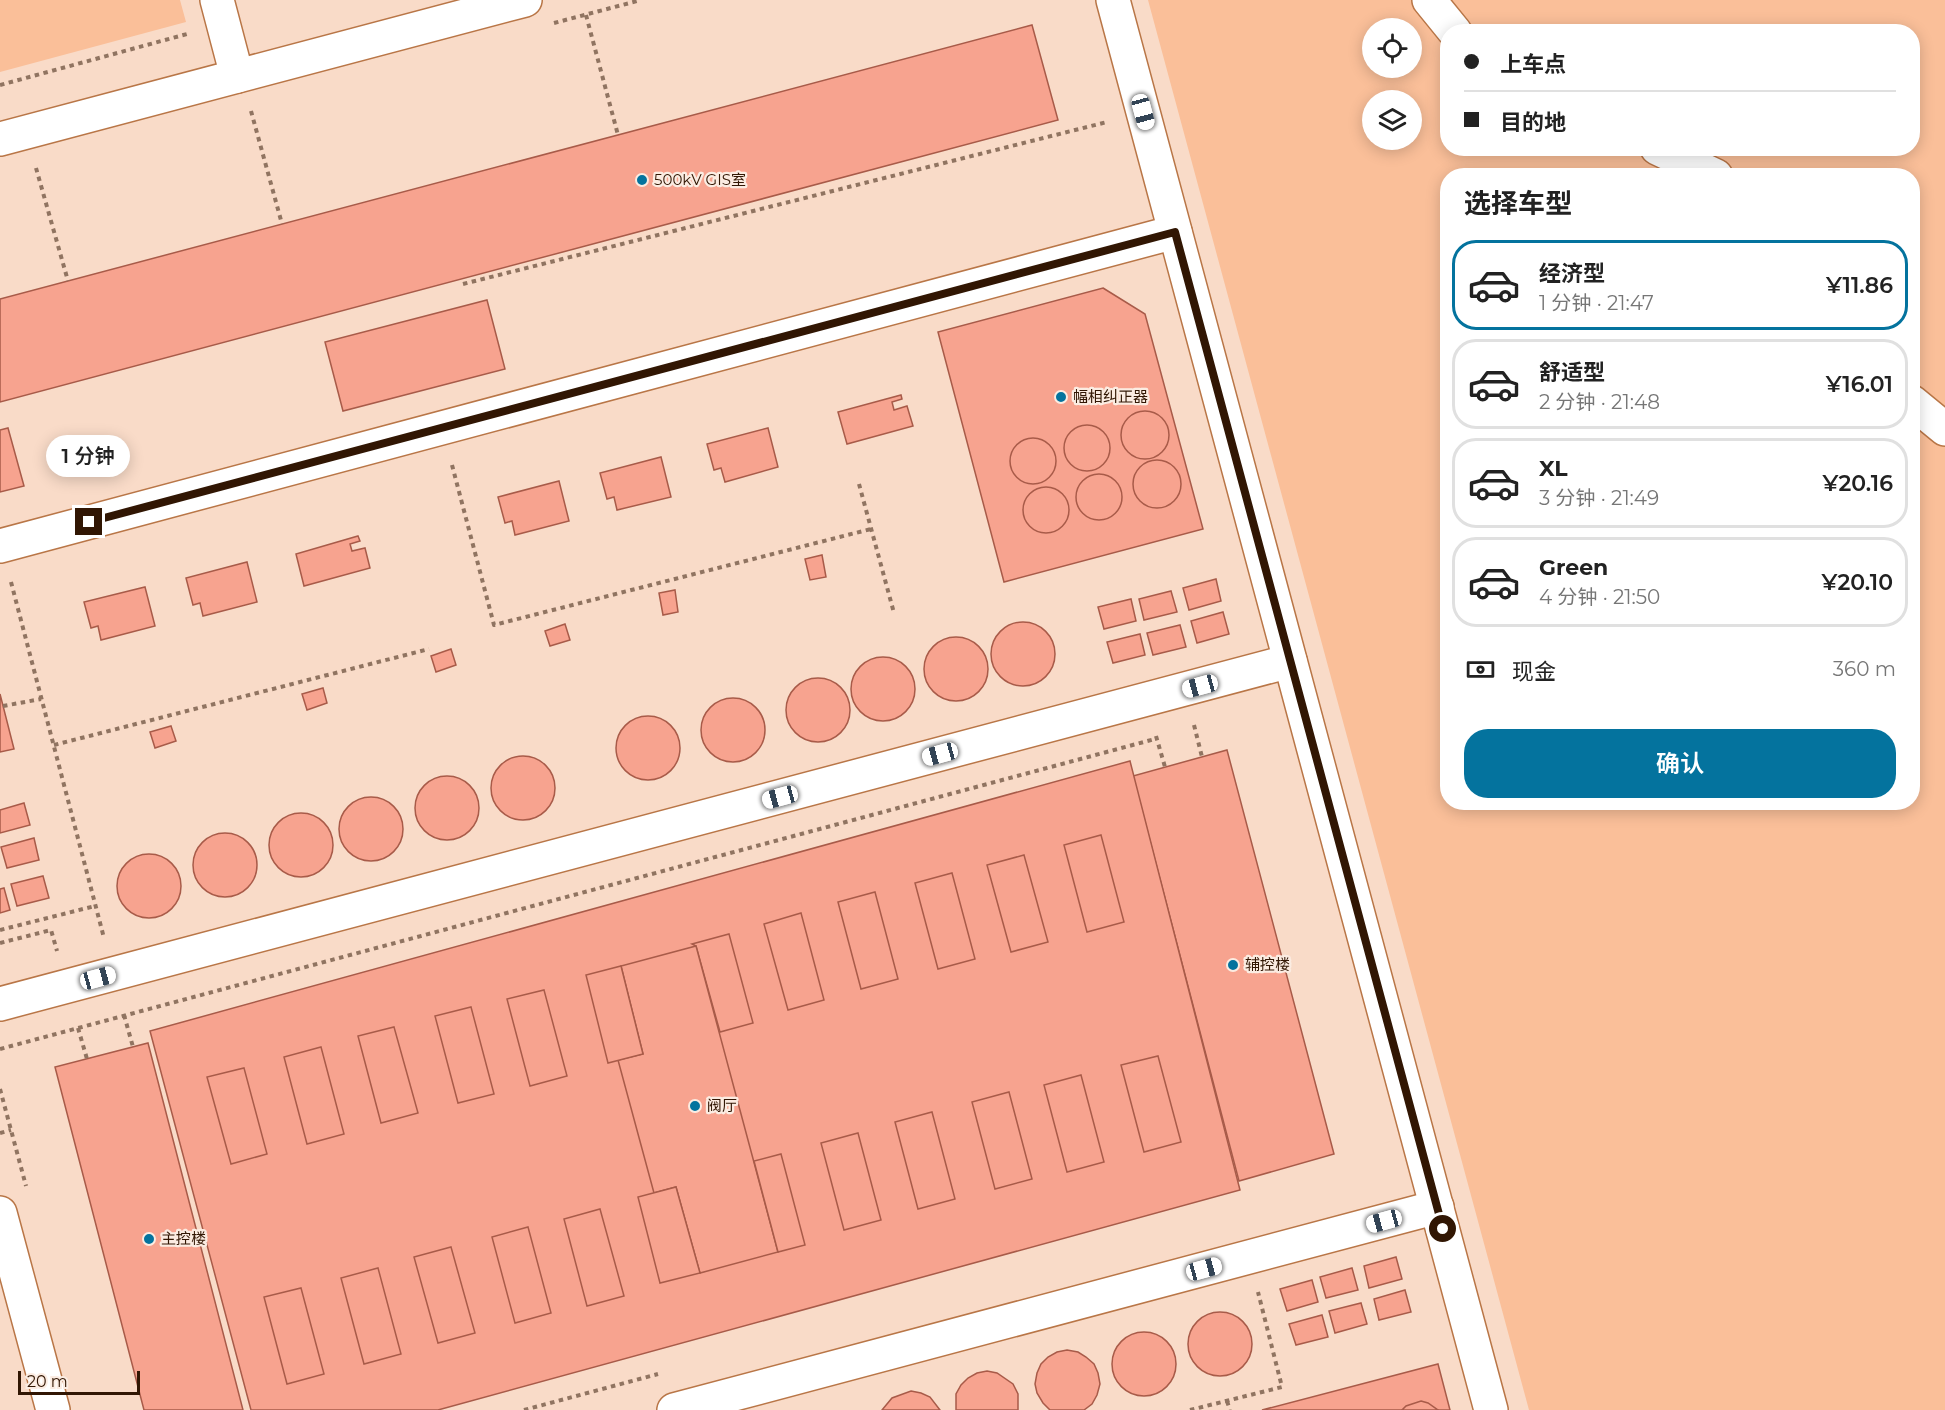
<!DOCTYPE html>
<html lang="zh">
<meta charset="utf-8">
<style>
:root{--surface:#fff;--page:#f6f6f6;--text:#222;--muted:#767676;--line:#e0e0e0;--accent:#04739e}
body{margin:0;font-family:Montserrat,"Noto Sans SC",sans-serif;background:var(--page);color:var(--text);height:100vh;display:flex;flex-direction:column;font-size:22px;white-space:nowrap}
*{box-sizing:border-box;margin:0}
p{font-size:20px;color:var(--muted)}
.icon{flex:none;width:33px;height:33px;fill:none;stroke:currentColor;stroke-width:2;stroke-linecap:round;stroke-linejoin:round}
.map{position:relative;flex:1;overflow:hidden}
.sheet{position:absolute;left:1440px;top:168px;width:480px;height:642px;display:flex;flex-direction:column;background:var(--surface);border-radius:24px;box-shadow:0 3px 15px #0003}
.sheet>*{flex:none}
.banner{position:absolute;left:1440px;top:24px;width:480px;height:132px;border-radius:24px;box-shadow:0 3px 15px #0003;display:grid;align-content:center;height:132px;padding:0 24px;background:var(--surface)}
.controls{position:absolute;left:1362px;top:18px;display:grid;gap:12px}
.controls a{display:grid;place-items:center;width:60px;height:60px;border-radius:50%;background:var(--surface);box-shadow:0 3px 15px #0003;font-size:30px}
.scale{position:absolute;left:18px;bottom:15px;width:122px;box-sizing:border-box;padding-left:6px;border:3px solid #311603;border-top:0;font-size:16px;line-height:21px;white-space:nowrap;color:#311603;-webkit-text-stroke:4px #fbece2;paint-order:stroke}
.end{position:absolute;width:27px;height:27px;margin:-14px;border:8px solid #311603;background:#fff;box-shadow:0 0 0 3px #fff}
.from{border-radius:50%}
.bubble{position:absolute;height:42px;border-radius:21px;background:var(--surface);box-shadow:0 3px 15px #0003;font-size:20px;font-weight:600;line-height:42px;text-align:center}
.car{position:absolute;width:18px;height:36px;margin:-18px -9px;border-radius:8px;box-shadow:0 0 4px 2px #0007;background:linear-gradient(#fff 24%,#345 0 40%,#fff 0 76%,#345 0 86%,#fff 0)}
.banner b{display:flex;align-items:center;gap:21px;height:57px;font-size:22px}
.banner b+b{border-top:2px solid var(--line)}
.banner i{width:15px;height:15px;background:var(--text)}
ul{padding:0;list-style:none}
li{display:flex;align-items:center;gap:18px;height:90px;margin:0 12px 9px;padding:0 12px;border:3px solid var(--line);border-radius:24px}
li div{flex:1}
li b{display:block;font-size:22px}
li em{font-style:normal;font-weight:600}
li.selected{border-color:var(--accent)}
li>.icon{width:54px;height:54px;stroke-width:1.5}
h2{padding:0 24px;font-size:27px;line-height:72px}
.pay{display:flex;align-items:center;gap:15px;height:66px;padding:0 24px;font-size:22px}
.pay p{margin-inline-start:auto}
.cta{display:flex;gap:12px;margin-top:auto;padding:12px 24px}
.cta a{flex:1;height:69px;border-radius:24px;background:var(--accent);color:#fff;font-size:24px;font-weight:600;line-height:69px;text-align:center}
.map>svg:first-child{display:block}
.green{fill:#fabf99;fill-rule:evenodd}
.building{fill:#f7a38f;stroke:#a85b49;stroke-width:1.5}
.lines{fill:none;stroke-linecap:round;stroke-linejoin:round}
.minor-casing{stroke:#b97647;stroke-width:36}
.path{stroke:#907461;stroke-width:4;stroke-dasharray:4.5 4.5;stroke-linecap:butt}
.minor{stroke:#fff;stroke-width:33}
.route{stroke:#311603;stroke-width:8}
.poi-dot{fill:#04739e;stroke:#fbece2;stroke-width:2}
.labels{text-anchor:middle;stroke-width:4.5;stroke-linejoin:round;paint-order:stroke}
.poi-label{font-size:15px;fill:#311603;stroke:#fbece2;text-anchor:start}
</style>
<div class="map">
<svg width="1945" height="1410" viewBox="0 0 1945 1410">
<rect width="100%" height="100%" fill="#f9dbc8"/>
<!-- green -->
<g class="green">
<path d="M 0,0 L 180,0 L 186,22 L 0,72 Z"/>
<path d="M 1148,0 L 1945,0 L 1945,1410 L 1529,1410 ZM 1372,28 L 1412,28 L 1412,68 L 1372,68 ZM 1448,32 L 1912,32 L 1912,148 L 1448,148 ZM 1372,100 L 1412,100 L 1412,140 L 1372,140 ZM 1448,176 L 1912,176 L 1912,802 L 1448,802 Z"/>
</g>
<!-- building -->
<g class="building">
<path d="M 1032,25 L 1058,120 L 0,402 L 0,299 Z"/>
<path d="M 1103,288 L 1145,314 L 1203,529 L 1004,582 L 938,332 Z"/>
<path d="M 487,300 L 505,369 L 343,411 L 325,342 Z"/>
<path d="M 901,395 L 902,399 L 892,402 L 894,410 L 907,406 L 913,426 L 847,444 L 838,412 Z"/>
<circle cx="1145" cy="435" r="24"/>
<circle cx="1087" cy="448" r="23"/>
<path d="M 8,428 L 24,486 L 0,492 L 0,430 Z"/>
<path d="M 768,428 L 778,467 L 725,482 L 721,468 L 714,470 L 707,444 Z"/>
<circle cx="1033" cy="461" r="23"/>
<path d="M 661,457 L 671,497 L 617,510 L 614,497 L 607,499 L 600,473 Z"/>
<circle cx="1157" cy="484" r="24"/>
<circle cx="1099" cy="497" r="23"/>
<path d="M 559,481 L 569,521 L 515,535 L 512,521 L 505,523 L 498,497 Z"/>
<circle cx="1046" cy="510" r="23"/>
<path d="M 358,536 L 360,541 L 350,544 L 352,551 L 365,548 L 370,568 L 304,586 L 296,554 Z"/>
<path d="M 822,555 L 826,577 L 810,580 L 805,559 Z"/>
<path d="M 247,562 L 257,602 L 203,616 L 200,603 L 193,605 L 186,578 Z"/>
<path d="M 1216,579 L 1221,601 L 1189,610 L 1183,588 Z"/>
<path d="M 145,587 L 155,626 L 101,640 L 98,626 L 91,628 L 84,602 Z"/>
<path d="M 675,590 L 678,612 L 663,615 L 659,593 Z"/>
<path d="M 1171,591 L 1177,612 L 1144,620 L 1139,599 Z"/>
<path d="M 1131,599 L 1136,621 L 1104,629 L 1098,607 Z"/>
<path d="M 1223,612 L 1229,634 L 1197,643 L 1191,621 Z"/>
<circle cx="1023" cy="654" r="32"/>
<path d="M 565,624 L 570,640 L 550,646 L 545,631 Z"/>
<path d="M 1180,625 L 1186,647 L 1153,655 L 1147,633 Z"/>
<path d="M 1140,634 L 1145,655 L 1113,663 L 1107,642 Z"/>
<circle cx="956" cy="669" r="32"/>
<path d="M 451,649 L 456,665 L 436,672 L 431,656 Z"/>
<circle cx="883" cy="689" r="32"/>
<circle cx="818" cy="710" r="32"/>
<path d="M 323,688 L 327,703 L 307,710 L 302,694 Z"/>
<path d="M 0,694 L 14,749 L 0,752 Z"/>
<circle cx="733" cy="730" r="32"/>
<circle cx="648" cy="748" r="32"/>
<path d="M 171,726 L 176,741 L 155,748 L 150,732 Z"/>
<path d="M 1227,750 L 1334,1154 L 1239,1181 L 1133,776 Z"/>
<circle cx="523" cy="788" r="32"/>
<path d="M 1130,761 L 1240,1190 L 438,1410 L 251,1410 L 150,1031 Z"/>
<circle cx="447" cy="808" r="32"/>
<circle cx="371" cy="829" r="32"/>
<path d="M 24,803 L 30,825 L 0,833 L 0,810 Z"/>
<circle cx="301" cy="845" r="32"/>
<circle cx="225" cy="865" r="32"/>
<path d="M 1101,835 L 1124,922 L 1087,932 L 1064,845 Z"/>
<path d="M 34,838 L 39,860 L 7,868 L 1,847 Z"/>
<circle cx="149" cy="886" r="32"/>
<path d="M 1024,855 L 1048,942 L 1011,952 L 987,865 Z"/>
<path d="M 952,873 L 975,959 L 938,969 L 915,883 Z"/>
<path d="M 43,876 L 49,898 L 17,906 L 11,884 Z"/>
<path d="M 4,888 L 10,910 L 0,913 L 0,889 Z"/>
<path d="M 875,892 L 898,979 L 861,989 L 838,902 Z"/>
<path d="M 801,913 L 824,1000 L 788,1010 L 764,924 Z"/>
<path d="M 729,934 L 753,1023 L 720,1032 L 696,946 L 692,944 Z"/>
<path d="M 696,946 L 778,1252 L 700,1273 L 676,1187 L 654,1193 L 618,1060 L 643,1054 L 621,966 Z"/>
<path d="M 621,966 L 643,1054 L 608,1063 L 586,975 Z"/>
<path d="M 544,990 L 567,1076 L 530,1086 L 507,999 Z"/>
<path d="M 471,1007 L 494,1094 L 458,1103 L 435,1016 Z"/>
<path d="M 394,1027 L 418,1113 L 381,1123 L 358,1036 Z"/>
<path d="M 148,1043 L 243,1410 L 144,1410 L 55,1067 Z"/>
<path d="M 321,1047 L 344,1134 L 307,1144 L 284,1057 Z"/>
<path d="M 1158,1056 L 1181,1142 L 1144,1152 L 1121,1065 Z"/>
<path d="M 244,1068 L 267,1154 L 231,1164 L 207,1077 Z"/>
<path d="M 1081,1075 L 1104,1162 L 1067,1172 L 1044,1085 Z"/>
<path d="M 1009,1092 L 1032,1179 L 995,1189 L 972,1102 Z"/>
<path d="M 932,1112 L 955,1199 L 918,1209 L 895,1122 Z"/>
<path d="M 858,1133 L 881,1220 L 844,1230 L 821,1143 Z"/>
<path d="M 781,1154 L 805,1245 L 778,1252 L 754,1161 Z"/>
<path d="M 676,1187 L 700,1273 L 660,1283 L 638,1197 Z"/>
<path d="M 600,1209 L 624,1296 L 587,1306 L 564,1219 Z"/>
<path d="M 528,1227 L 551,1313 L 515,1323 L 492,1237 Z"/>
<path d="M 451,1247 L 475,1333 L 438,1343 L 414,1257 Z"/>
<path d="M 1396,1257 L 1402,1279 L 1369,1288 L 1364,1266 Z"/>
<path d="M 378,1268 L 401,1354 L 364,1364 L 341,1278 Z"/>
<path d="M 1352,1268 L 1358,1290 L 1326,1298 L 1320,1277 Z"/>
<path d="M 1312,1280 L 1318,1302 L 1287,1311 L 1280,1289 Z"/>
<path d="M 301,1288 L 324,1374 L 287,1384 L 264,1297 Z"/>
<path d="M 1405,1290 L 1411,1312 L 1379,1320 L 1374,1299 Z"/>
<path d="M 1361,1303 L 1367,1324 L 1335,1333 L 1329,1311 Z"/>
<circle cx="1220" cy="1344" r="32"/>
<path d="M 1322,1315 L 1328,1337 L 1296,1345 L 1289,1324 Z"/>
<circle cx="1144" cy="1364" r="32"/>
<path d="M 1067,1350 L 1078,1352 L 1086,1357 L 1094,1364 L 1098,1373 L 1100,1384 L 1097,1395 L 1092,1404 L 1084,1410 L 1050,1410 L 1043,1403 L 1037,1393 L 1035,1384 L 1037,1373 L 1041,1364 L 1048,1357 L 1057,1352 Z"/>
<path d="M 1438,1364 L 1450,1410 L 1262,1410 Z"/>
<path d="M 987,1371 L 997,1373 L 1013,1384 L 1018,1394 L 1018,1410 L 956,1410 L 956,1394 L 961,1385 L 968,1378 L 977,1373 Z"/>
<path d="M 911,1391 L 921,1393 L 930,1397 L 940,1410 L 882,1410 L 892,1398 Z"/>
<path d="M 1421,1401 L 1428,1403 L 1438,1410 L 1402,1410 L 1406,1406 Z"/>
</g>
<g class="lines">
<!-- minor casing -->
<g class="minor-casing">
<g id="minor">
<path d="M 217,0 L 237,76"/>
<path d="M 1113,0 L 1491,1410"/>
<path d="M 1429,0 L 1455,32"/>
<path d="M 0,139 L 525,0"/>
<path d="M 1657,148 L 1716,176"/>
<path d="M 1912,402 L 1945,429"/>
<path d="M 0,546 L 1175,232"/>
<path d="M 0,1004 L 1290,661"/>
<path d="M 0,1213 L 53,1410"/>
<path d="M 674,1410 L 1437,1207"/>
</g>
</g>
<!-- path -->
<g class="path">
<path d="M 586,15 L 618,135"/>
<path d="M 554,23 L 641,0"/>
<path d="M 0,85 L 187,34"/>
<path d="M 251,111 L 282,224"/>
<path d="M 36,168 L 68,281"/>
<path d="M 463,284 L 1107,122"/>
<path d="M 452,465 L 494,625 L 871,529"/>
<path d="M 859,484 L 894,613"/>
<path d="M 11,582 L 104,938"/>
<path d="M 3,706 L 41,699"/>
<path d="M 1194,725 L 1202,757"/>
<path d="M 1156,736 L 1165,767"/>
<path d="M 54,745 L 429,649"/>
<path d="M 0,930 L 95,906"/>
<path d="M 0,943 L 51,930 L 57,951"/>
<path d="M 124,1015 L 133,1047"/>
<path d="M 78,1028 L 87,1059"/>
<path d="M 0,1049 L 1155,739"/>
<path d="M 0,1089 L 26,1186"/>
<path d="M 0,1133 L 11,1130"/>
<path d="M 1227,1401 L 1230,1410"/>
<path d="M 524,1410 L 658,1374"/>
<path d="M 1190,1410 L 1282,1387 L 1258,1292"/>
</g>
<!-- minor -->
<use href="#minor" class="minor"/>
</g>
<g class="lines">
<!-- route -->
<path class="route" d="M 89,522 L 1175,232 L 1443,1229"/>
</g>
<!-- markers -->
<g class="poi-dot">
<circle cx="642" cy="180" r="6"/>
<circle cx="1061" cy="397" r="6"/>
<circle cx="1233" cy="965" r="6"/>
<circle cx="695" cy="1106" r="6"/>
<circle cx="149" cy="1239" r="6"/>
</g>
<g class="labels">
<!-- poi labels -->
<g class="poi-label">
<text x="654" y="185">500kV GIS室</text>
<text x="1073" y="402">幅相纠正器</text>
<text x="1245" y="970">辅控楼</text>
<text x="707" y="1111">阀厅</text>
<text x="161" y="1244">主控楼</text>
</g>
</g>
</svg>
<div class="controls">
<a><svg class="icon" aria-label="locate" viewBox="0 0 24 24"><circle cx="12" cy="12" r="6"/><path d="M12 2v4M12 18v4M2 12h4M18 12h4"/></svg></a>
<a><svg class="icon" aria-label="layers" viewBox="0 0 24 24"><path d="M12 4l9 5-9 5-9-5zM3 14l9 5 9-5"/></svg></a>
</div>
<div class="scale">20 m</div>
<i class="end from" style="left:1443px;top:1229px"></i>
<i class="end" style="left:89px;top:522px"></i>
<div class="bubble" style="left:46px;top:435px;width:84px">1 分钟</div>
<i class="car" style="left:1143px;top:112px;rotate:165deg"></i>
<i class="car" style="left:1200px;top:686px;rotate:255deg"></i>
<i class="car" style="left:940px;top:754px;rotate:255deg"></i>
<i class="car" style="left:780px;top:797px;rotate:255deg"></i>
<i class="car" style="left:98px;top:978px;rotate:75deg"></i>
<i class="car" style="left:1384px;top:1221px;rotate:255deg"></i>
<i class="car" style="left:1204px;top:1269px;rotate:75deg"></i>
<div class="banner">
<b><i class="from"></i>上车点</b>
<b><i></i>目的地</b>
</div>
<section class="sheet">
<h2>选择车型</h2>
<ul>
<li class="selected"><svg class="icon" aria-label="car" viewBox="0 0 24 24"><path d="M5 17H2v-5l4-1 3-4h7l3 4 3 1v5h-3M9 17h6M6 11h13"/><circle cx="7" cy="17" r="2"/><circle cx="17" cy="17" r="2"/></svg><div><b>经济型</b><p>1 分钟 · 21:47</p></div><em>¥11.86</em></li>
<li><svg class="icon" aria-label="car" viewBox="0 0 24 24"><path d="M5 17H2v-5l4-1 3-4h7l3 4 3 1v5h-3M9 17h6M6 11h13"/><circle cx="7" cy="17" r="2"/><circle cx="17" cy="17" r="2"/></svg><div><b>舒适型</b><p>2 分钟 · 21:48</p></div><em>¥16.01</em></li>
<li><svg class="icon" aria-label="car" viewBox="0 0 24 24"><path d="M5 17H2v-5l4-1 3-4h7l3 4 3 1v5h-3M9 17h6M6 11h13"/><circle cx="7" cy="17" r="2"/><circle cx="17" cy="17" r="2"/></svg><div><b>XL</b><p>3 分钟 · 21:49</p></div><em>¥20.16</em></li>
<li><svg class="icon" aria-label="car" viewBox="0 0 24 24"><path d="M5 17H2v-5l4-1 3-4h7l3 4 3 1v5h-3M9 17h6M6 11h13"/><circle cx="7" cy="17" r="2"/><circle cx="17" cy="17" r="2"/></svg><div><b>Green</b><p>4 分钟 · 21:50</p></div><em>¥20.10</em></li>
</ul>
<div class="pay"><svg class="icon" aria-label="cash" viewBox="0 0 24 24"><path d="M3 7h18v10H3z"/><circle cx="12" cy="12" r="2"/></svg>现金<p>360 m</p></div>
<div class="cta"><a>确认</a></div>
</section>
</div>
